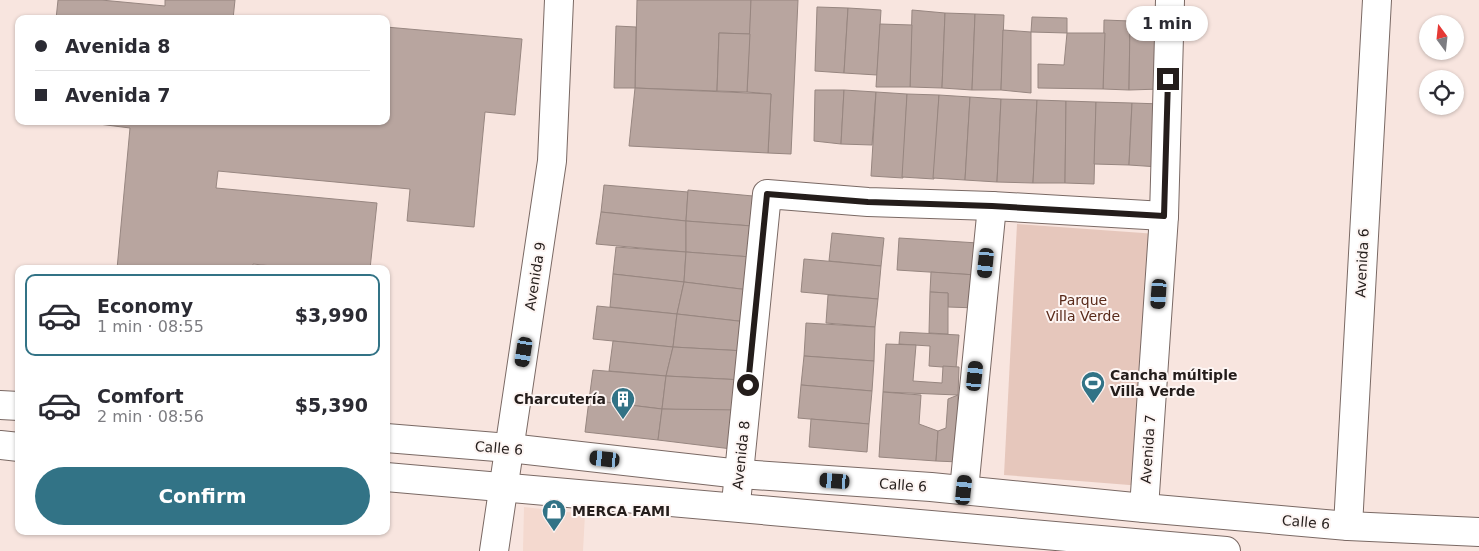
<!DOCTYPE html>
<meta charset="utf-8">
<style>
:root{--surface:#fff;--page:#f7f7f7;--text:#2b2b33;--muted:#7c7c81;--line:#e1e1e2;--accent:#327386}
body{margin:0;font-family:"DejaVu Sans",sans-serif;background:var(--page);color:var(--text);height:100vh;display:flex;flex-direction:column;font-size:19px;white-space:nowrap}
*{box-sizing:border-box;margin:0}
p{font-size:16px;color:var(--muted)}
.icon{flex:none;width:28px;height:28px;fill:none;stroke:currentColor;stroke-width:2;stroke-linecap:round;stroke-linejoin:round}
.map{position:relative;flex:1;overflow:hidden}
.sheet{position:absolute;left:15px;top:265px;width:375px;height:270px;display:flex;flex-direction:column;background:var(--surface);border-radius:10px;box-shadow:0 1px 4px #0004}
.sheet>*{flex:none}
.guide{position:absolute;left:15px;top:15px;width:375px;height:110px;border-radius:10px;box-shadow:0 1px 4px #0004;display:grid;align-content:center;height:110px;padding:0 20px;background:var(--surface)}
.needle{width:32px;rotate:345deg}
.fabs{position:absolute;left:1419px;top:15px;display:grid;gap:10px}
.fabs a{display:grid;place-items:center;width:45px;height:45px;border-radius:50%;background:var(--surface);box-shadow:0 1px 4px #0004;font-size:25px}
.end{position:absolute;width:22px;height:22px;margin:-11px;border:6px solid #241d1b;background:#fff;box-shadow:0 0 0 2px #fff}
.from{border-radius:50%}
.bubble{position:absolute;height:35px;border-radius:18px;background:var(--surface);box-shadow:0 1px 4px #0004;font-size:16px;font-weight:700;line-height:35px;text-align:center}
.car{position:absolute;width:15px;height:30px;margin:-15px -8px;border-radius:6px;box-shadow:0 0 4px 1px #0007;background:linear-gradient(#222 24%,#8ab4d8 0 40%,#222 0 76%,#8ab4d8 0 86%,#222 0)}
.guide b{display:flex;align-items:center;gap:18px;height:48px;font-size:19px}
.guide b+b{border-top:1px solid var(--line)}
.guide i{width:12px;height:12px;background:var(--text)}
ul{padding:9px 0 0;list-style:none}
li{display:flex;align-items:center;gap:15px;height:82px;margin:0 10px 8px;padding:0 10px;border:2px solid transparent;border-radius:10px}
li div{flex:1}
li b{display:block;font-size:19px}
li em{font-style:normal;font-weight:700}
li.current{border-color:var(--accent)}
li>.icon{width:45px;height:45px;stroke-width:1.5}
.primary-button{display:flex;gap:10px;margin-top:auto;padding:10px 20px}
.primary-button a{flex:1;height:58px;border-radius:30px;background:var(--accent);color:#fff;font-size:20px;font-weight:700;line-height:58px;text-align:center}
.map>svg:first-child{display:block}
.built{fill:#f4d9cf}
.green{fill:#e6c7bc}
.building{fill:#b8a59f;stroke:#978680}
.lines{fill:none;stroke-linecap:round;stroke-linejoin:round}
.minor-casing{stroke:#7a6964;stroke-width:30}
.minor{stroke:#fff;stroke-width:28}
.route{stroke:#241d1b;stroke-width:6}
.labels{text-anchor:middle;stroke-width:4;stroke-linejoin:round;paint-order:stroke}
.street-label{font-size:14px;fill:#241d1b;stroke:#fdf5f3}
.park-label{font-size:14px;fill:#592a1a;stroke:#fdf5f3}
.poi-label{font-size:14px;font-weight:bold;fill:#241d1b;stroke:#fdf5f3;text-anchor:start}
</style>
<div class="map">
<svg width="1479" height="551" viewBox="0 0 1479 551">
<rect width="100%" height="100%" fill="#f8e5df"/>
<!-- built -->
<path class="built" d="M 524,507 L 585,514 L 583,551 L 523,551 Z"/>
<!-- green -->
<path class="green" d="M 1017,224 L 1157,234 L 1142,486 L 1004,475 Z"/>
<!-- building -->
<g class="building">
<path d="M 58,0 L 101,0 L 165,6 L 165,0 L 235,0 L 233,19 L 56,19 Z"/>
<path d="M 637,0 L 751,0 L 750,34 L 719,33 L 717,91 L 635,88 Z"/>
<path d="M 751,0 L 798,0 L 791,154 L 768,153 L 771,94 L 747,92 Z"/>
<path d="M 817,7 L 848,8 L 844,73 L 815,71 Z"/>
<path d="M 848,8 L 881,10 L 877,75 L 844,73 Z"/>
<path d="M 912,10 L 945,13 L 942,88 L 910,87 Z"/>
<path d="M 945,13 L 975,14 L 972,90 L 942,88 Z"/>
<path d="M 975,14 L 1004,15 L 1001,90 L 972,90 Z"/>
<path d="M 1032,17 L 1067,18 L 1067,33 L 1031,32 Z"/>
<path d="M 1104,20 L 1130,21 L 1129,90 L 1103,89 Z"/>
<path d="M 1130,21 L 1162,22 L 1161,89 L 1129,90 Z"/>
<path d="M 880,24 L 912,25 L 910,87 L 876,87 Z"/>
<path d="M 616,26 L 636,27 L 635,88 L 614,88 Z"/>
<path d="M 386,27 L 522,39 L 515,115 L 485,112 L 474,227 L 407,221 L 410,189 L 218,171 L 216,188 L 377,203 L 370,269 L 300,269 L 253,264 L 253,269 L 117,269 L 130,128 L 75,121 L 386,121 Z"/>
<path d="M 1003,30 L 1031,32 L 1031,93 L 1001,90 Z"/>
<path d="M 719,33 L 750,34 L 747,92 L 717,91 Z"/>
<path d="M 1067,33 L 1105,33 L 1103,89 L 1038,88 L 1038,64 L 1064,65 Z"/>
<path d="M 635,88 L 771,94 L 768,153 L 629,146 Z"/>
<path d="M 815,90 L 844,90 L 841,144 L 814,141 Z"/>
<path d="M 844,90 L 876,92 L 872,145 L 841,144 Z"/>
<path d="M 876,92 L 907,94 L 903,178 L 871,176 Z"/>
<path d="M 907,94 L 939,95 L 934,179 L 902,177 Z"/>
<path d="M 939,95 L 970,97 L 965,180 L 933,178 Z"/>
<path d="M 970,97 L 1001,99 L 997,182 L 965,180 Z"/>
<path d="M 1001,99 L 1037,100 L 1033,183 L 997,182 Z"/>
<path d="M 1037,100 L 1066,101 L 1065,183 L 1033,183 Z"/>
<path d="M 1066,101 L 1096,102 L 1094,184 L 1065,183 Z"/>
<path d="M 1096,102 L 1132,103 L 1129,165 L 1094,164 Z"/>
<path d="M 1132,103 L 1162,104 L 1159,167 L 1129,165 Z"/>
<path d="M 604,185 L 688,192 L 686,221 L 601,212 Z"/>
<path d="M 688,190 L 753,196 L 752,226 L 686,221 Z"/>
<path d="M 601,212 L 686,221 L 686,252 L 596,244 Z"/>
<path d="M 686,221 L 752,226 L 751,257 L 686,252 Z"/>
<path d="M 832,233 L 884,238 L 881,266 L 829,261 Z"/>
<path d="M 899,238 L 978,243 L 976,275 L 897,270 Z"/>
<path d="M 616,247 L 686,252 L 684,282 L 613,274 Z"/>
<path d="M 686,252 L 751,257 L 749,290 L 684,282 Z"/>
<path d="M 804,259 L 881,266 L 878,299 L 801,292 Z"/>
<path d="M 931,272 L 976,275 L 977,308 L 948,307 L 948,293 L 930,292 Z"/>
<path d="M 613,274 L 684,282 L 677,314 L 610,307 Z"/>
<path d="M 684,282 L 749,290 L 747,322 L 677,314 Z"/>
<path d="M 930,292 L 948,293 L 948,334 L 929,333 Z"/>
<path d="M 828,295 L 878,299 L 875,327 L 826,323 Z"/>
<path d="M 597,306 L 677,314 L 673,347 L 593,339 Z"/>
<path d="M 677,314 L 747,322 L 745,351 L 673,347 Z"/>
<path d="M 806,323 L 875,327 L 874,361 L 804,356 Z"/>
<path d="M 900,332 L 959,335 L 956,368 L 929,366 L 930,346 L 899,344 Z"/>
<path d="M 613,341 L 673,347 L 666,376 L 609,371 Z"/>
<path d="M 886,344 L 916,345 L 913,381 L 942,383 L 943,366 L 959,367 L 958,395 L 883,392 Z"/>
<path d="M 673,347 L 745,351 L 743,380 L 666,376 Z"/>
<path d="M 804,356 L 874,361 L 872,391 L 801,385 Z"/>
<path d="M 593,370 L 666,376 L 662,409 L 589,400 Z"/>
<path d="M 666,376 L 743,380 L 741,412 L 662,409 Z"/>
<path d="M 801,385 L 872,391 L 869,424 L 798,418 Z"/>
<path d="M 883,392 L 921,395 L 919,424 L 938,431 L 936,461 L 879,457 Z"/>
<path d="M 958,395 L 959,462 L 936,461 L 938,431 L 946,428 L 948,399 Z"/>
<path d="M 589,400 L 662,409 L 658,440 L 585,432 Z"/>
<path d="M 662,409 L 742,410 L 740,450 L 658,440 Z"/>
<path d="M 811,419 L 869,424 L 867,452 L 809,447 Z"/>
</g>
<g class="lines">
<!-- minor casing -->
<g class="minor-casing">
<g id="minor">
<path d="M 0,405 L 19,406"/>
<path d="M 386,438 L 509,448 L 740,474 L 931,487 L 1144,508 L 1348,526 L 1479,532"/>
<path d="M 0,445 L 19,447"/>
<path d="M 386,477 L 1226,551"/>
<path d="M 964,490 L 992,206"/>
<path d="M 737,493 L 767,194 L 868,202 L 992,206 L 1164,216"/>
<path d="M 1144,508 L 1164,216 L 1170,0"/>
<path d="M 1348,526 L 1377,0"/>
<path d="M 494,551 L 552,161 L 559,0"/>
</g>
</g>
<!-- minor -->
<use href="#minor" class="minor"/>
</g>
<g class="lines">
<!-- route -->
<path class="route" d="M 748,385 L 767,194 L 868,202 L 992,206 L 1164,216 L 1168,79"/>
</g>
<!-- icons -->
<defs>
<g id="stadium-pin" transform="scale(1.25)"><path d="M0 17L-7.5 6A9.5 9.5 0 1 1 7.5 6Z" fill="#327386" stroke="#fdf5f3"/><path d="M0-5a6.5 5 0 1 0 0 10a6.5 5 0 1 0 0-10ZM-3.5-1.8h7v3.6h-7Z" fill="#fff"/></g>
<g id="building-pin" transform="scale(1.25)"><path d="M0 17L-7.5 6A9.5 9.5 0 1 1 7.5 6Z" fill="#327386" stroke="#fdf5f3"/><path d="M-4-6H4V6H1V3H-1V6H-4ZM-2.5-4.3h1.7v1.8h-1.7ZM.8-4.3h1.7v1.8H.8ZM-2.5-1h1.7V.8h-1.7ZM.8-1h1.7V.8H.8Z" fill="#fff"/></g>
<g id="shop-pin" transform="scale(1.25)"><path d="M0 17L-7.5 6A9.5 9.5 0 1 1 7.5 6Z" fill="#327386" stroke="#fdf5f3"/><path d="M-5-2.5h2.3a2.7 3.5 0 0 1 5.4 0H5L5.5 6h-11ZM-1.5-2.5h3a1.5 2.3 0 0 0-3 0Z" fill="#fff"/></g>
</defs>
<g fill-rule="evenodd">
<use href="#stadium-pin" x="1093" y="383"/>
<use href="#building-pin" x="623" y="399"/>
<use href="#shop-pin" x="554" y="511"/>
</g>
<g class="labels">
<!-- street labels -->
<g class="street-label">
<text transform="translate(1362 263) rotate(-87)" y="5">Avenida 6</text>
<text transform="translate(535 276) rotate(-81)" y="5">Avenida 9</text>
<text transform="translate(499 448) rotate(5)" y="5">Calle 6</text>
<text transform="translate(1148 449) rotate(-86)" y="5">Avenida 7</text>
<text transform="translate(741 455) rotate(-84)" y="5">Avenida 8</text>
<text transform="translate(903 485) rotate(4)" y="5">Calle 6</text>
<text transform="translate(1306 522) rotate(5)" y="5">Calle 6</text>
</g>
<!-- park labels -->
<g class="park-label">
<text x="1083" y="305">Parque<tspan x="1083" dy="16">Villa Verde</tspan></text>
</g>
<!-- poi labels -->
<g class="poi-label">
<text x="1110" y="380">Cancha múltiple<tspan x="1110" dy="16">Villa Verde</tspan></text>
<text x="606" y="404" text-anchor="end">Charcutería</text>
<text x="572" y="516">MERCA FAMI</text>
</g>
</g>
</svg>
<div class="fabs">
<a><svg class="needle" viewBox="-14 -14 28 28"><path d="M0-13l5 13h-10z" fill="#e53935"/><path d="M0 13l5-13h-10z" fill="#7c7c81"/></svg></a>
<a><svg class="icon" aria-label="locate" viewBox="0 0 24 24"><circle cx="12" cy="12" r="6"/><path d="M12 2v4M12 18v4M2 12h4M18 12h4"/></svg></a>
</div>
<i class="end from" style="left:748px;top:385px"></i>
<i class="end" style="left:1168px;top:79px"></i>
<div class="bubble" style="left:1126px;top:6px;width:82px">1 min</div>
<i class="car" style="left:986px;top:263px;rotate:186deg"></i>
<i class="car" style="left:1159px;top:294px;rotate:184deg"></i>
<i class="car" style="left:524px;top:352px;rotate:189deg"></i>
<i class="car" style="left:975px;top:376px;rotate:6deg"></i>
<i class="car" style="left:605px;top:459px;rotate:276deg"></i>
<i class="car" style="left:835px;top:481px;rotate:274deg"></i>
<i class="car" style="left:964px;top:490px;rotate:6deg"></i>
<div class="guide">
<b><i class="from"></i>Avenida 8</b>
<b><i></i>Avenida 7</b>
</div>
<section class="sheet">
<ul>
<li class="current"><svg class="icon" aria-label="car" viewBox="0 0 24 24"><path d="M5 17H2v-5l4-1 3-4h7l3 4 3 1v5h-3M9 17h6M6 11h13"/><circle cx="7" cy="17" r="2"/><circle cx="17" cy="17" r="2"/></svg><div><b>Economy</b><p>1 min · 08:55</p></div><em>$3,990</em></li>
<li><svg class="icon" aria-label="car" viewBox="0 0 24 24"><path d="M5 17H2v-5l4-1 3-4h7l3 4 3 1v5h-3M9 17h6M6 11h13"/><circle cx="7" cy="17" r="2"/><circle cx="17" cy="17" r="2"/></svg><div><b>Comfort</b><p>2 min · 08:56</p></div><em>$5,390</em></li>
</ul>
<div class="primary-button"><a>Confirm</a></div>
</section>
</div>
